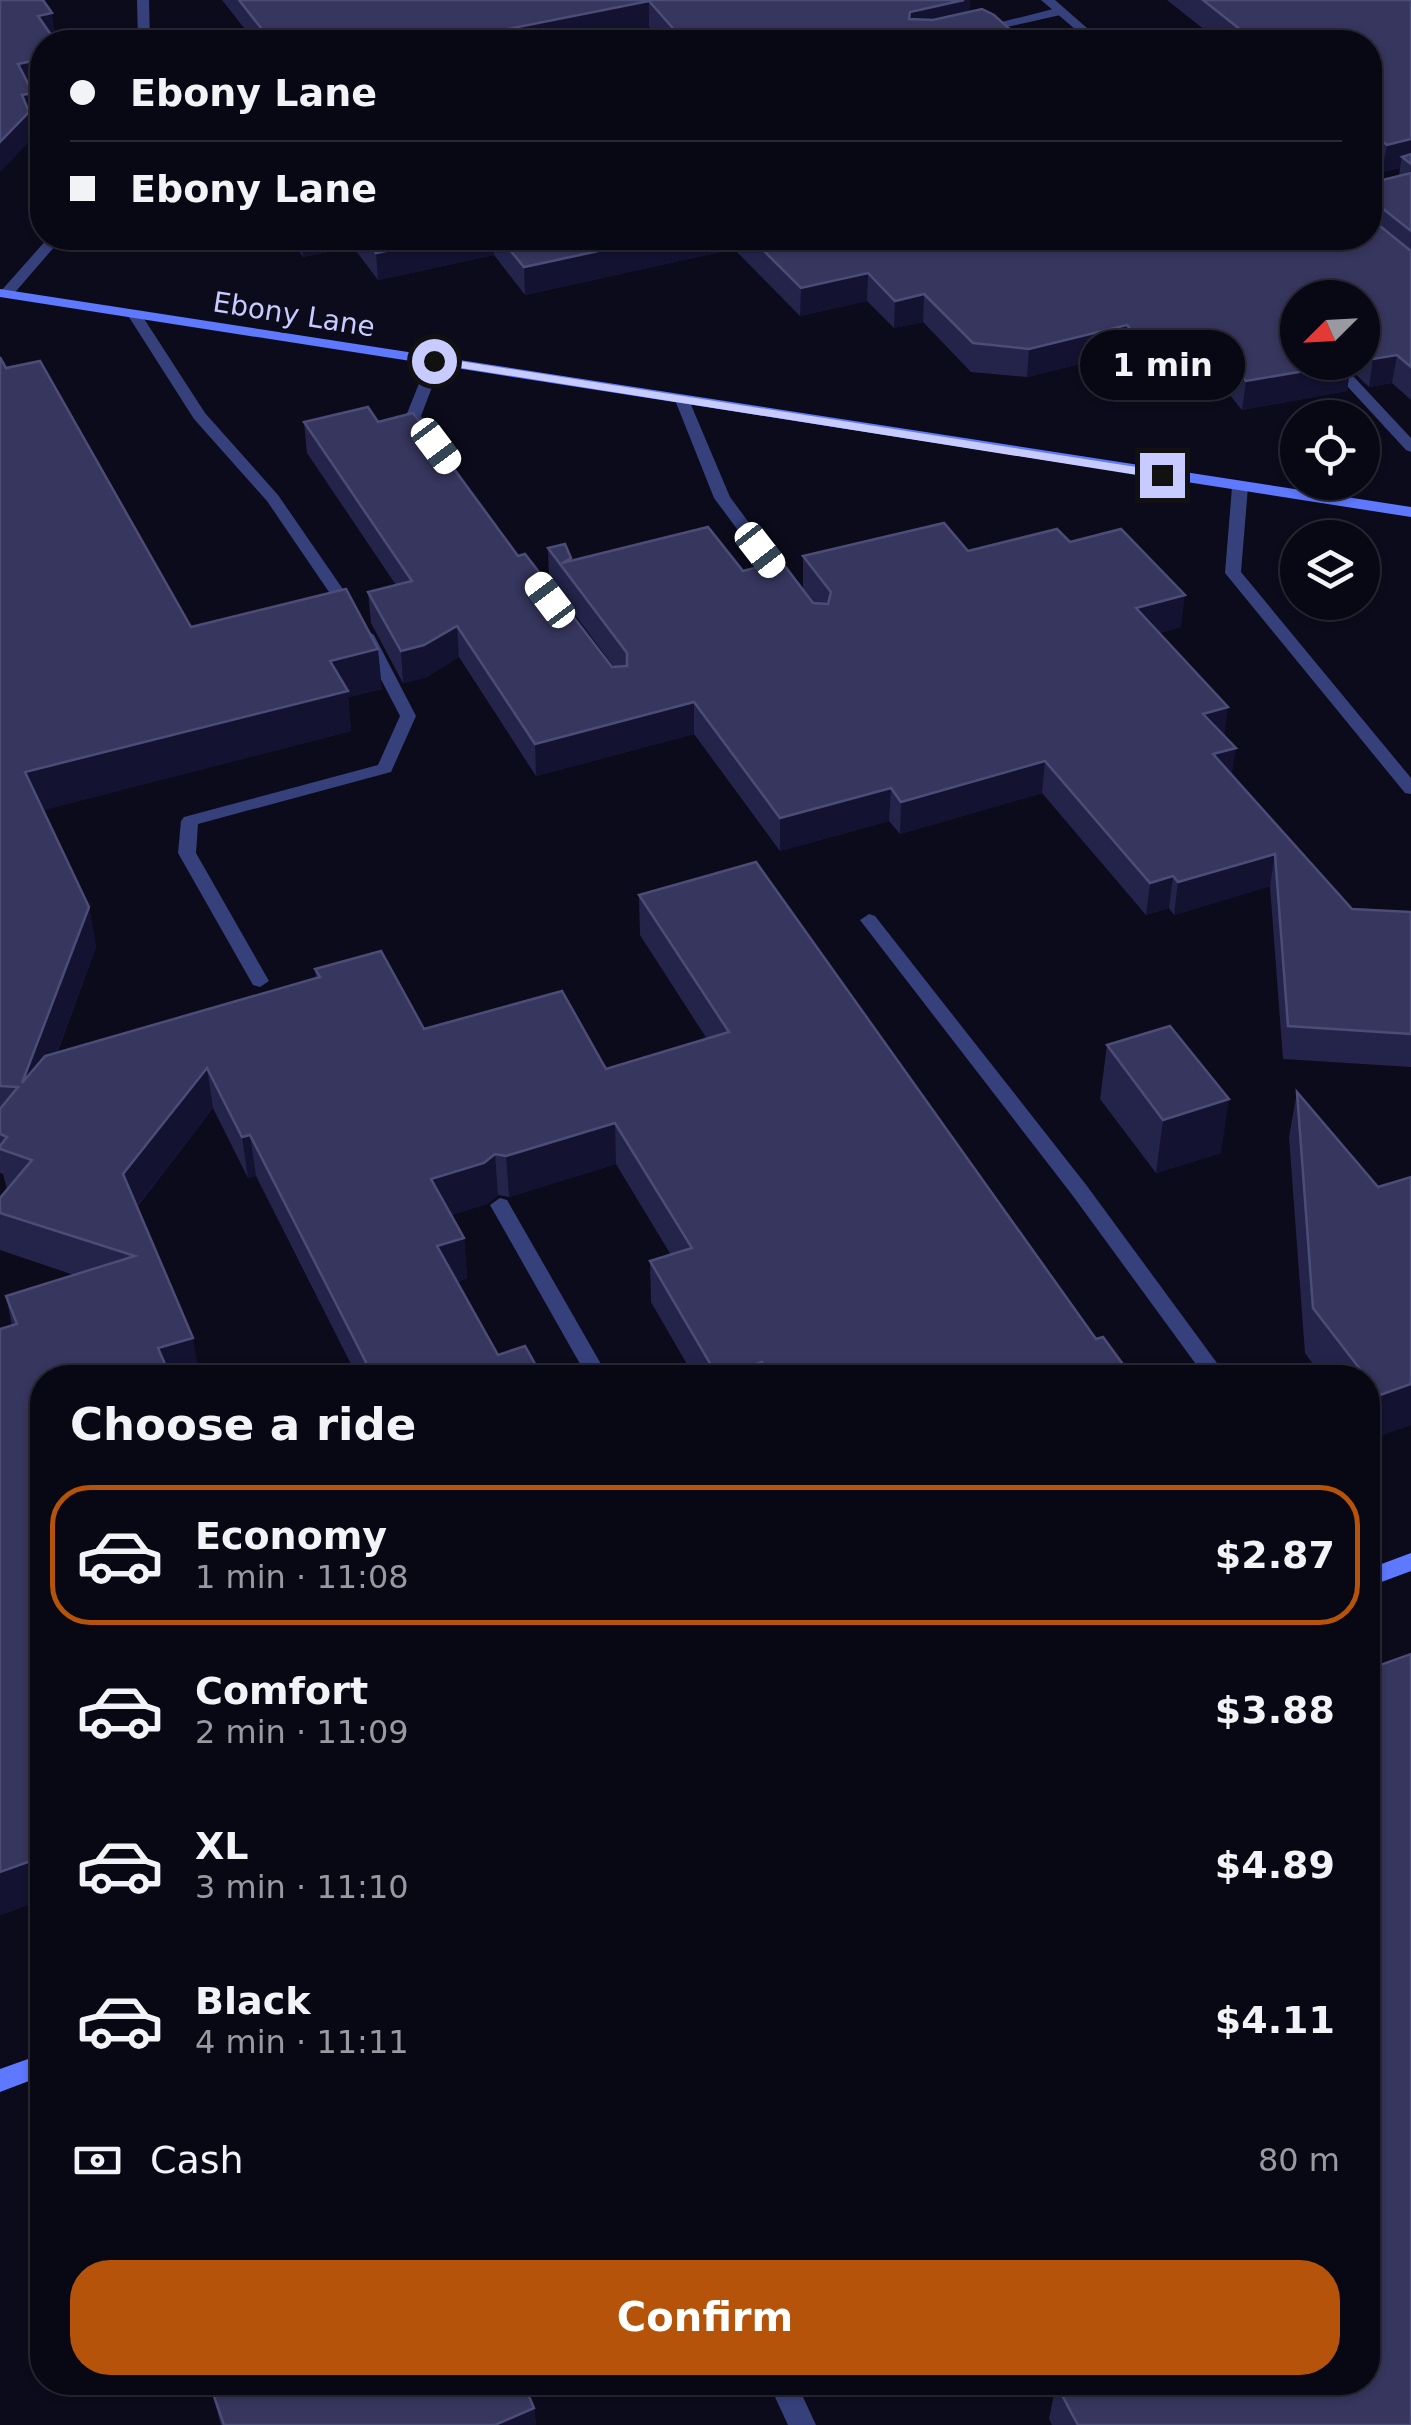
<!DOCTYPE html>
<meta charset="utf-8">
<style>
:root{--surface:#080815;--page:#11111e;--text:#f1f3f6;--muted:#989aa0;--line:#292934;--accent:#b45309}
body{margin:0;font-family:"DejaVu Sans",sans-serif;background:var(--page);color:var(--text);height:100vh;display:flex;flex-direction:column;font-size:38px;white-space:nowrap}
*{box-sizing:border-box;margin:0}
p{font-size:32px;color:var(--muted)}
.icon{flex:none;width:55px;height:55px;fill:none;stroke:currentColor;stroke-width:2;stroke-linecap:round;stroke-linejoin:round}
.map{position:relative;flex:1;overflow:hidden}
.sheet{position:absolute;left:30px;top:1365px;width:1350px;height:1030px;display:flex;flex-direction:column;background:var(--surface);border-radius:40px;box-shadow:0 2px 8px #0004,0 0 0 2px var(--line)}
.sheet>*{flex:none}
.top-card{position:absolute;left:30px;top:30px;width:1352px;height:220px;border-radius:40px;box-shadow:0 2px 8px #0004,0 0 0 2px var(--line);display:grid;align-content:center;height:220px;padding:0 40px;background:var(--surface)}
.needle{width:65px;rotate:246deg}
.buttons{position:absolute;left:1280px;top:280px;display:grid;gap:20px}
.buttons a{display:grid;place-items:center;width:100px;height:100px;border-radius:50%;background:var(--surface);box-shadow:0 2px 8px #0004,0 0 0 2px var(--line);font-size:50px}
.end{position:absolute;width:45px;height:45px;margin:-22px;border:12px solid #c7cbff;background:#111;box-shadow:0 0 0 5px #111}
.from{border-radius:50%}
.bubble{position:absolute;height:70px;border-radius:35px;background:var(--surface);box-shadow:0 2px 8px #0004,0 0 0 2px var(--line);font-size:32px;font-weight:700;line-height:70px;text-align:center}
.car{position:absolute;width:30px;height:60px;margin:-30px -15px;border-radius:12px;box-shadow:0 0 8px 2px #0007;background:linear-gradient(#fff 24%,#345 0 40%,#fff 0 76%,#345 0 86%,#fff 0)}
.top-card b{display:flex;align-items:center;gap:35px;height:95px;font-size:38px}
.top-card b+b{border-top:2px solid var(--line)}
.top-card i{width:25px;height:25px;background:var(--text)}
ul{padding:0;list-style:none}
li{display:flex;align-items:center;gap:30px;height:140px;margin:0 20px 15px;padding:0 20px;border:5px solid transparent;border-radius:40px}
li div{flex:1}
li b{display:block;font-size:38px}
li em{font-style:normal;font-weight:700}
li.current{border-color:var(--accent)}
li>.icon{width:90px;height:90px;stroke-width:1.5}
h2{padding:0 40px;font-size:45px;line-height:120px}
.pay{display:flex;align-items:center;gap:25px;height:110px;padding:0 40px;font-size:38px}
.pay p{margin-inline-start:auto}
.action{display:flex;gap:20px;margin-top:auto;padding:20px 40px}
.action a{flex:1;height:115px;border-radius:40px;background:var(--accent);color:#fff;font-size:40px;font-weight:700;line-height:115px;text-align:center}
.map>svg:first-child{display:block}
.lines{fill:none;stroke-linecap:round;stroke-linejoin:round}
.lane{fill:#36407b;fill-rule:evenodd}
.street{fill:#36407b;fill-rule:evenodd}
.secondary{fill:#5e78fe;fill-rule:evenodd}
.wall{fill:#24244b;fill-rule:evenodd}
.shaded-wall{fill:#131230}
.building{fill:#36365e;stroke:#4c4d77;stroke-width:2.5}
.route{fill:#c7cbff}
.labels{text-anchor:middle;stroke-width:9;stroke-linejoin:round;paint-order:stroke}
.far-street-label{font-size:28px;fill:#c7cbff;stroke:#0b0b1c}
</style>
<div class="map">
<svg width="1411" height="2425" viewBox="0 0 1411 2425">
<rect width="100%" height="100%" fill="#0b0b1c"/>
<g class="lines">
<!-- lane -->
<g class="lane">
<path d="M 1061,7 L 1067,11 L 1065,14 L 980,33 L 974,29 Z"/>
<path d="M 134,310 L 141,314 L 205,413 L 278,495 L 358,611 L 356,614 L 344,614 L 267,501 L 194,419 L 127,314 Z"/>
<path d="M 435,357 L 442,361 L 421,416 L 435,435 L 427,440 L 422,438 L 406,416 L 428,361 Z"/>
<path d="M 1325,362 L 1340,362 L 1411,438 L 1411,452 L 1406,450 Z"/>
<path d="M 682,396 L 689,400 L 730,497 L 792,581 L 792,587 L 780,587 L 714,498 L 675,400 Z"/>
<path d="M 366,630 L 374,635 L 416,716 L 391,772 L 198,824 L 196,853 L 269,981 L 260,987 L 253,985 L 178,853 L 181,821 L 184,817 L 378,765 L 400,716 L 358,635 Z"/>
<path d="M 869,914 L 875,916 L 1087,1186 L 1228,1378 L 1206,1378 L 1073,1196 L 863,924 L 860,920 Z"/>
<path d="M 500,1198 L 507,1200 L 609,1378 L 588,1378 L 490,1205 Z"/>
</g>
<!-- street -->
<g class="street">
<path d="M 137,0 L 149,0 L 150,42 L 138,42 Z"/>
<path d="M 1041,0 L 1055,0 L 1103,42 L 1090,42 Z"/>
<path d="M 48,238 L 62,238 L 11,297 L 1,297 L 1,291 Z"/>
<path d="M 1240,482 L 1248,487 L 1241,572 L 1411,778 L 1411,794 L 1405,793 L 1225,573 L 1232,487 Z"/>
<path d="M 768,2382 L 796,2382 L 816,2425 L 788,2425 Z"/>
</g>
<!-- secondary -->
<g class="secondary">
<path d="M 0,289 L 1411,507 L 1411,517 L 0,297 Z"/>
<path d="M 1411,1553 L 1411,1571 L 1368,1587 L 1368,1569 Z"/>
<path d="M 42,2054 L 42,2076 L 0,2092 L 0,2069 Z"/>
</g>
</g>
<!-- wall -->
<g class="wall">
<path d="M 222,0 L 970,0 L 969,12 L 1024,42 L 663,42 L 649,27 L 572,42 L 255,42 Z"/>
<path d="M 1167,0 L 1411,0 L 1411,400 L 1392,383 L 1369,387 L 1350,369 L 1347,391 L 1242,410 L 1225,389 L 1191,395 L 1184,388 L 1155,393 L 1124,353 L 1027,377 L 971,372 L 923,322 L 894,328 L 867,301 L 800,316 L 734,249 L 525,295 L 494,255 L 378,280 L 353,247 L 303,257 L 289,238 L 1370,238 L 1370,183 L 1399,176 L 1400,168 L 1382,172 L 1370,162 L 1370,42 L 1220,42 ZM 1362,298 L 1362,362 L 1298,362 Z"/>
<path d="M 0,357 L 6,368 L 191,627 L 382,689 L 348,697 L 351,731 L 43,810 L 89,907 L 96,947 L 57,1053 L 316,978 L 315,969 L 424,1029 L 606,1069 L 707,1039 L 640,935 L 639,895 L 1096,1339 L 1133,1378 L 695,1378 L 651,1302 L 650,1261 L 671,1255 L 616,1164 L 509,1197 L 498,1195 L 487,1204 L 451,1215 L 464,1238 L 467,1278 L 457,1282 L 498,1355 L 543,1378 L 358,1378 L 256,1176 L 248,1178 L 213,1108 L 137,1207 L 193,1338 L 42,1378 L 42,1900 L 0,1915 L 0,1329 L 12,1326 L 6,1296 L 74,1275 L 0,1250 L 0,1198 L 7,1189 L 3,1174 L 0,1173 Z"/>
<path d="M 304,422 L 378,422 L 518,556 L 612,667 L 614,667 L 549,580 L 548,548 L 571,561 L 743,571 L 814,603 L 803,588 L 803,556 L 968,551 L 1070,542 L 1181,627 L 1159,633 L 1224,736 L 1232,775 L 1352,909 L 1411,912 L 1411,1067 L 1283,1059 L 1270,886 L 1174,915 L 1169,908 L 1146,915 L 1042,793 L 900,834 L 889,821 L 780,851 L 694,734 L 536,776 L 459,657 L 427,677 L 403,683 L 371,623 L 368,592 L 396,585 L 307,453 Z"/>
<path d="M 1107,1045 L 1221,1153 L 1156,1173 L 1100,1099 Z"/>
<path d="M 1297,1092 L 1378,1187 L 1411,1177 L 1411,1425 L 1370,1439 L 1368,1436 L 1368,1378 L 1323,1378 L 1305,1353 L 1289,1137 Z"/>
<path d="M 209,2382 L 538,2382 L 526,2388 L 534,2408 L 536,2425 L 221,2425 Z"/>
<path d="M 1056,2384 L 1411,2425 L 1052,2425 L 1049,2419 Z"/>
</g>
<!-- shaded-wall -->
<g class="shaded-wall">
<path d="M 964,0 L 970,0 L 969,25 L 909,19 L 910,12 Z"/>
<path d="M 649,1 L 649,27 L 572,42 L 442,42 Z"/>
<path d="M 52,13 L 56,38 L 42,41 L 38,16 Z"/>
<path d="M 42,59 L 42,86 L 22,89 L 18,64 Z"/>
<path d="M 33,93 L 37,119 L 30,120 L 33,138 L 0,172 L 0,142 L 22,95 Z"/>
<path d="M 1411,139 L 1411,160 L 1402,157 L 1400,168 L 1382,172 L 1387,145 Z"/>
<path d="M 1377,204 L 1372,231 L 1370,232 L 1370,207 Z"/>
<path d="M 301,238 L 352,238 L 353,247 L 303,257 Z"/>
<path d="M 446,238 L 493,238 L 494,255 L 378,280 L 376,253 Z"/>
<path d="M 659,238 L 734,238 L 734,249 L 525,295 L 524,267 Z"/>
<path d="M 868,273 L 867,301 L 800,316 L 801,288 Z"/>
<path d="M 924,294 L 923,322 L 894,328 L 895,301 Z"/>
<path d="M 1127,325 L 1124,353 L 1027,377 L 1029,349 Z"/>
<path d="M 1397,355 L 1392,383 L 1369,387 L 1373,359 Z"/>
<path d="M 1188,360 L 1184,388 L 1155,393 L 1159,365 Z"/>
<path d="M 1229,361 L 1225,389 L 1191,395 L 1195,366 Z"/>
<path d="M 1351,363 L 1347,391 L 1242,410 L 1246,381 Z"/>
<path d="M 1185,595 L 1181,627 L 1132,640 L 1136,608 Z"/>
<path d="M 457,626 L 459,657 L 427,677 L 403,683 L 401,651 Z"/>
<path d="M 378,649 L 382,689 L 348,697 L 351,731 L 33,813 L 25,772 L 330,661 Z"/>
<path d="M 694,702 L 694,734 L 536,776 L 535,744 Z"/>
<path d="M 1228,707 L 1224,739 L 1203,714 Z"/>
<path d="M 1236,748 L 1231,780 L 1213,754 Z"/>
<path d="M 1045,761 L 1042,793 L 900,834 L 901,802 Z"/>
<path d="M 891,788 L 889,821 L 780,851 L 780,818 Z"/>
<path d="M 1275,854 L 1270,886 L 1174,915 L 1178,882 Z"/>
<path d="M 1173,876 L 1169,908 L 1146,915 L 1150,883 Z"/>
<path d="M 89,907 L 96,947 L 30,1124 L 22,1083 Z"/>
<path d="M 207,1068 L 213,1108 L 130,1215 L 123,1174 Z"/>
<path d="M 1229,1099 L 1221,1153 L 1156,1173 L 1163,1120 Z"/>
<path d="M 615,1123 L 616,1164 L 509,1197 L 506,1156 Z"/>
<path d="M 250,1135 L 256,1176 L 248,1178 L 242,1137 Z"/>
<path d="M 495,1154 L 498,1195 L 487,1204 L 434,1220 L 431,1179 Z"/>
<path d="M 464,1238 L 467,1278 L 441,1287 L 437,1246 Z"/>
<path d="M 193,1338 L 200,1378 L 164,1378 L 158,1348 Z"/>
<path d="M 762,1362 L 762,1378 L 718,1378 L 718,1377 Z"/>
<path d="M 1411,1384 L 1411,1425 L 1370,1439 L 1380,1395 Z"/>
<path d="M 42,1857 L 42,1900 L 0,1915 L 0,1872 Z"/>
<path d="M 518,2382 L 538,2382 L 519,2391 Z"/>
<path d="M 534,2408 L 536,2425 L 495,2425 Z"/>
</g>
<!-- building -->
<g class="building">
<path d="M 0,0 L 43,0 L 52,13 L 38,16 L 56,42 L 42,42 L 42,59 L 18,64 L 33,93 L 22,95 L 29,112 L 0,142 Z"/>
<path d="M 239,0 L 964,0 L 910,12 L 909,19 L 933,20 L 982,9 L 994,15 L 1024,42 L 685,42 L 649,1 L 442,42 L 270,42 L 272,42 Z"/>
<path d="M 1203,0 L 1411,0 L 1411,139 L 1387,145 L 1370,132 L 1370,42 L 1256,42 Z"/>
<path d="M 1411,154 L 1411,164 L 1402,157 Z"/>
<path d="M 1411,173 L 1411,231 L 1377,204 L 1370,207 L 1370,183 Z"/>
<path d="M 1370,218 L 1411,251 L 1411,367 L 1397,355 L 1373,359 L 1362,348 L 1362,298 L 1298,298 L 1298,362 L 1351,363 L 1246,381 L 1229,361 L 1195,366 L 1188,360 L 1159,365 L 1127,325 L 1029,349 L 973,343 L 924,294 L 895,301 L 868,273 L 801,288 L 751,238 L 1370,238 Z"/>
<path d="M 364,238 L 446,238 L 376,253 Z"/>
<path d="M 500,238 L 659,238 L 524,267 Z"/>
<path d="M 0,357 L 6,368 L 40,361 L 191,627 L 346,589 L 378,649 L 330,661 L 348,691 L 25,772 L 89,907 L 22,1083 L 45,1056 L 320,977 L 315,969 L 381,951 L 424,1029 L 562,991 L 606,1069 L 729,1032 L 639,895 L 756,862 L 1096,1339 L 1103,1337 L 1133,1378 L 772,1378 L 762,1362 L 718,1377 L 650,1261 L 692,1248 L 615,1123 L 506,1156 L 495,1154 L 484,1163 L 431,1179 L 464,1238 L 437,1246 L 498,1355 L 525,1346 L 543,1378 L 374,1378 L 250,1135 L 242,1137 L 207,1068 L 123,1174 L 193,1338 L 158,1348 L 171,1378 L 42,1378 L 42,1857 L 0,1872 L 0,1329 L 17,1324 L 6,1296 L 135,1256 L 0,1213 L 0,1198 L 32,1160 L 0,1149 L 0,1146 L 7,1137 L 0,1134 L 0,1109 L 18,1087 L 0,1086 Z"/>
<path d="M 368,407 L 378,422 L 413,413 L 518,556 L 525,554 L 612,667 L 627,666 L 627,653 L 548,548 L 565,544 L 571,558 L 562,563 L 708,527 L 743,571 L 781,561 L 813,603 L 828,604 L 831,592 L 803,556 L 944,523 L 968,551 L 1057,529 L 1070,542 L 1121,529 L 1185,595 L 1136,608 L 1228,707 L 1203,714 L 1236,748 L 1213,754 L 1352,909 L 1411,912 L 1411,1034 L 1288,1026 L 1275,854 L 1178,882 L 1173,876 L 1150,883 L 1045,761 L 901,802 L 891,788 L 780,818 L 694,702 L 535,744 L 457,626 L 424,645 L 401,651 L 368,592 L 412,581 L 304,422 Z"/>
<path d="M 1170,1026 L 1229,1099 L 1163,1120 L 1107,1045 Z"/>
<path d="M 1297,1092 L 1378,1187 L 1411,1177 L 1411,1384 L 1380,1395 L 1313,1308 Z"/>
<path d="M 1411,1654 L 1411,2425 L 1078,2425 L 1056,2384 L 1060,2382 L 1368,2382 L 1368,1666 L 1370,1665 L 1372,1668 Z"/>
<path d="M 209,2382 L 523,2382 L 534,2408 L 495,2425 L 224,2425 Z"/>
</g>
<!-- route -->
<path class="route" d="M 434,357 L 1162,471 L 1168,475 L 1162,479 L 430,363 Z"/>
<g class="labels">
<!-- far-street labels -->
<g class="far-street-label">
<text transform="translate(294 314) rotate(9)" y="10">Ebony Lane</text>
</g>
</g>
</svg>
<div class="buttons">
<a><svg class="needle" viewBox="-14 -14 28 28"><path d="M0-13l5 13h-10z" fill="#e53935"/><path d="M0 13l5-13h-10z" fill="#989aa0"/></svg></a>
<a><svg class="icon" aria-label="locate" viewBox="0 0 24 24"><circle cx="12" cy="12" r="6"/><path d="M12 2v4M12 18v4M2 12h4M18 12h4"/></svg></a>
<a><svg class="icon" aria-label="layers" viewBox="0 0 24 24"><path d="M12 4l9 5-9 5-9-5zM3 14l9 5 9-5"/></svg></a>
</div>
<i class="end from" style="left:434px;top:361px"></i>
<i class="end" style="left:1162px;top:475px"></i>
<div class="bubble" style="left:1080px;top:330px;width:165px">1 min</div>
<i class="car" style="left:436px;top:446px;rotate:143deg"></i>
<i class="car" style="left:760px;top:550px;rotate:142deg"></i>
<i class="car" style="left:550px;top:600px;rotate:323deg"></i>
<div class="top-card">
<b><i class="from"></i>Ebony Lane</b>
<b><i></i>Ebony Lane</b>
</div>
<section class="sheet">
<h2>Choose a ride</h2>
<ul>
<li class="current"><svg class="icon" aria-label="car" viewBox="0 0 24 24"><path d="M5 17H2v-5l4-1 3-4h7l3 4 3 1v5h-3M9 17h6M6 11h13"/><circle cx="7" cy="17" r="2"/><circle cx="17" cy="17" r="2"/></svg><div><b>Economy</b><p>1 min · 11:08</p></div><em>$2.87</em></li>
<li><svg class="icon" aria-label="car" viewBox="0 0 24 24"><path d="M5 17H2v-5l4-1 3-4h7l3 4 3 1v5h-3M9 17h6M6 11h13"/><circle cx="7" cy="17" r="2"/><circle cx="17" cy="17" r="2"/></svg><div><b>Comfort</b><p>2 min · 11:09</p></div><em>$3.88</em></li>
<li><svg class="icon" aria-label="car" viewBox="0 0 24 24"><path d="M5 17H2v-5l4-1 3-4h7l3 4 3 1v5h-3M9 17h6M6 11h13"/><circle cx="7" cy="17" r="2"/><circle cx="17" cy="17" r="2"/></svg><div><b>XL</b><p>3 min · 11:10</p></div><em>$4.89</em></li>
<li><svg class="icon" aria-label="car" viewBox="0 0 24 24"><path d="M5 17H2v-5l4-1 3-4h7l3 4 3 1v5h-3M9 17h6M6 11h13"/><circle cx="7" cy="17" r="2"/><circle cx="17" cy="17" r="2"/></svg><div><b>Black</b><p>4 min · 11:11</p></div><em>$4.11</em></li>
</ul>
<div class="pay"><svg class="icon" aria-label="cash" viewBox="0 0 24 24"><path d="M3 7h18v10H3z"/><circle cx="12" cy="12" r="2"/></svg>Cash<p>80 m</p></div>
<div class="action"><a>Confirm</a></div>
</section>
</div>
